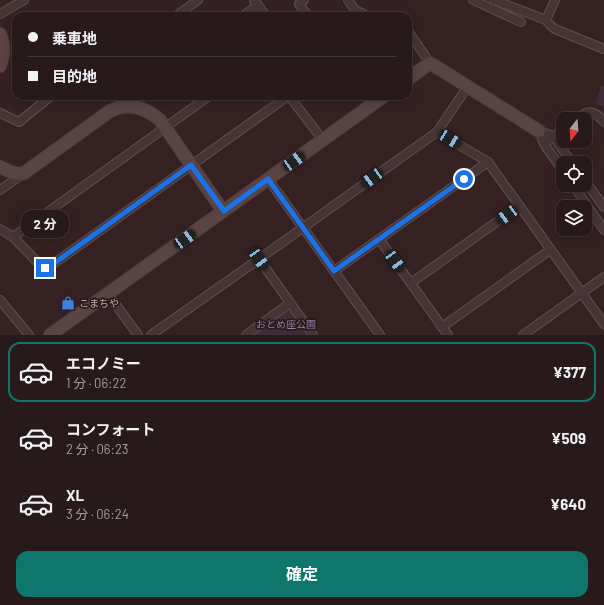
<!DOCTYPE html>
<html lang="ja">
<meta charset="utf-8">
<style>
:root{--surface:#28191a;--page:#342627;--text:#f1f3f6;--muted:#a5a0a2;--line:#443839;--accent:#0f766e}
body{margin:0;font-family:Barlow,"Noto Sans JP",sans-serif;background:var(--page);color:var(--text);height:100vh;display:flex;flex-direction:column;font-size:15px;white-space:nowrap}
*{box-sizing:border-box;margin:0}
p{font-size:13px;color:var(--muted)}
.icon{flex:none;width:22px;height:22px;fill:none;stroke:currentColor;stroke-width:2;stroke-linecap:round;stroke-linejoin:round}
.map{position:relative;height:335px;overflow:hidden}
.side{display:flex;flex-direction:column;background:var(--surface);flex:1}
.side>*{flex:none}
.banner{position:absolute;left:12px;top:12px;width:400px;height:88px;border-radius:12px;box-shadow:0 2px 10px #0003,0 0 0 1px var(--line);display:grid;align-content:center;height:88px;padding:0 16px;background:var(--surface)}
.needle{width:26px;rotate:197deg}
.buttons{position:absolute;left:556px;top:112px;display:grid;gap:8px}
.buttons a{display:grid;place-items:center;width:36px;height:36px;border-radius:8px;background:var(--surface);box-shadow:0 2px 10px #0003,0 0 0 1px var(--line);font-size:20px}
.end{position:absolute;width:18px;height:18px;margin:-9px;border:5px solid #1a73e8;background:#fff;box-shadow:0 0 0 2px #fff}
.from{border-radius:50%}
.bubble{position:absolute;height:28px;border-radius:12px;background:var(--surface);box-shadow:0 2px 10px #0003,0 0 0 1px var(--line);font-size:13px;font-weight:700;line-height:28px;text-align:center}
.car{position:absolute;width:12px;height:24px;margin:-12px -6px;border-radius:5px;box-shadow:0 0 3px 1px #0007;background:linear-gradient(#222 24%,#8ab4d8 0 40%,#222 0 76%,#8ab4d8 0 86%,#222 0)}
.banner b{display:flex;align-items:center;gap:14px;height:38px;font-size:15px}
.banner b+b{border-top:1px solid var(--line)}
.banner i{width:10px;height:10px;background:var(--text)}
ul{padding:7px 0 0;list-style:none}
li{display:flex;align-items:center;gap:12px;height:60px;margin:0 8px 6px;padding:0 8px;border:2px solid transparent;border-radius:12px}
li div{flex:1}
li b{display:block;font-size:15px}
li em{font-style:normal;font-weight:700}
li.current{border-color:var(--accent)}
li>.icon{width:36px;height:36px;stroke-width:1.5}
.action{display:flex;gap:8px;margin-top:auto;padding:8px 16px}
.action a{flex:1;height:46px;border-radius:12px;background:var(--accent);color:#fff;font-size:16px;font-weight:700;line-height:46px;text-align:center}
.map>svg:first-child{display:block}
.green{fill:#402b39}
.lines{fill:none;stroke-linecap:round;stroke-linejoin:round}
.street-casing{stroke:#614f4f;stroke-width:10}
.secondary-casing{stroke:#503e3e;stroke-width:14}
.street{stroke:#473435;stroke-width:8}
.secondary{stroke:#594343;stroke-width:12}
.route{stroke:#1a73e8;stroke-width:5}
.labels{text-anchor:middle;stroke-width:3.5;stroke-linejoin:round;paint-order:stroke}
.poi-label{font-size:10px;fill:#c3afaf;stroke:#2b1a1b;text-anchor:start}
.park-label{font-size:10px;fill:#957fa2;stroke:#2b1a1b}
</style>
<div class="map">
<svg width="604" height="335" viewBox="0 0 604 335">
<rect width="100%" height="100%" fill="#362122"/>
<!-- green -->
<g class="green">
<path d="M 601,85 L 604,86 L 604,107 L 596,104 Z"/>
<path d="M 286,310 L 291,312 L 307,335 L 253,335 Z"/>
</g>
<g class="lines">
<!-- street casing -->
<g class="street-casing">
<g id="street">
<path d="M 254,0 L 266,16"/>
<path d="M 304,0 L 299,4 L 308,16"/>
<path d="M 348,0 L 355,10 L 367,16"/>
<path d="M 473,0 L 521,22"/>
<path d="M 494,0 L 546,20 L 550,25 L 555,29 L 604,49"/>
<path d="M 0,14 L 24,0"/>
<path d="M 176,16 L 198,0"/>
<path d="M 243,16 L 258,5"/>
<path d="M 546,20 L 555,0"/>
<path d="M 408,31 L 430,63"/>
<path d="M 289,96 L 319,135"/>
<path d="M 118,106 L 132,96"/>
<path d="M 0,113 L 19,122 L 51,96"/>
<path d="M 577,119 C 580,117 583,114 586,113 C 594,110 600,117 604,122"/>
<path d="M 539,131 L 553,136 L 572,163"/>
<path d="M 539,131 L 544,144 L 563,171"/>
<path d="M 437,132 L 468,86"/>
<path d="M 549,140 L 563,129"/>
<path d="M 268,179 L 380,335"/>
<path d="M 585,181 L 604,207"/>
<path d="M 573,185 L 604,230"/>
<path d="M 0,190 L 23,174"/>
<path d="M 0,229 L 13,237 L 42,267 L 45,268 L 49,267 L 288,96"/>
<path d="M 13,237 L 209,96"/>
<path d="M 379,239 L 448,335"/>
<path d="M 259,259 L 313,335"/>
<path d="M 334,271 L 488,162"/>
<path d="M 411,283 L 519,206"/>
<path d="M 108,294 L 138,335"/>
<path d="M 0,300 L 29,335"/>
<path d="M 442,327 L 550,250"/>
<path d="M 151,335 L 259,259 L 437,132 L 488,162 L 604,324"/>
<path d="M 246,335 L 290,303"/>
<path d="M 523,335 L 604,277"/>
</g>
</g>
<!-- secondary casing -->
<g class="secondary-casing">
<g id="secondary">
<path d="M 0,34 C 5,46 4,54 0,66"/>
<path d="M 408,79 L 430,63 L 539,131"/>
<path d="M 0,167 C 8,170 15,176 24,173 L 110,111 C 128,102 145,107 160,120 L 223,211"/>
<path d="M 50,335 L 384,96"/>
</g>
</g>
<!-- street -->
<use href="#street" class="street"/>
<!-- secondary -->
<use href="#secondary" class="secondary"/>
</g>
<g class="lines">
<!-- route -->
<path class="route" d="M 45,268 L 49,267 L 191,165 L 224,211 L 268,179 L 334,271 L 464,179"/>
</g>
<!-- icons -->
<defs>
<g id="shop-bare" transform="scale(1.08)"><path d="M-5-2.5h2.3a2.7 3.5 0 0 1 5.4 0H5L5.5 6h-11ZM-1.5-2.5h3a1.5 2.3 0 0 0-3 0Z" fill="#3f7fe0" stroke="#2b1a1b" stroke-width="2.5" paint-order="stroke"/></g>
</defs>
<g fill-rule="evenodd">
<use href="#shop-bare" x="68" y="303"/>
</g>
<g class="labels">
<!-- poi labels -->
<g class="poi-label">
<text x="79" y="307">こまちや</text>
</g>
<!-- park labels -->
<g class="park-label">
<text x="286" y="328">おとめ座公園</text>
</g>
</g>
</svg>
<div class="buttons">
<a><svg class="needle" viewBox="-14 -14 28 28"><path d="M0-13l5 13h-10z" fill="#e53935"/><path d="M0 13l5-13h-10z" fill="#a5a0a2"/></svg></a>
<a><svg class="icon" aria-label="locate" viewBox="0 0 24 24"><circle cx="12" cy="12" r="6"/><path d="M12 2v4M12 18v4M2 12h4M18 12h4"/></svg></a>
<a><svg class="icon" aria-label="layers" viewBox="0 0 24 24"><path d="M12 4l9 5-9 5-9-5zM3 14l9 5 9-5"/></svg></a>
</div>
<i class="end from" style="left:464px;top:179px"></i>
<i class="end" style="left:45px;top:268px"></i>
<div class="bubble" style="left:21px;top:210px;width:48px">2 分</div>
<i class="car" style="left:450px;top:139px;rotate:121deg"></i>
<i class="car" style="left:294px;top:161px;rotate:55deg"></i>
<i class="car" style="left:372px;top:178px;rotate:234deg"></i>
<i class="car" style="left:507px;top:215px;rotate:234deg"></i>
<i class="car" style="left:185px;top:239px;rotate:55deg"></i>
<i class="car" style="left:259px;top:259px;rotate:145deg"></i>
<i class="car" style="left:395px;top:261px;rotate:144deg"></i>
<div class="banner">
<b><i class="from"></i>乗車地</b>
<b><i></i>目的地</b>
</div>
</div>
<section class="side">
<ul>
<li class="current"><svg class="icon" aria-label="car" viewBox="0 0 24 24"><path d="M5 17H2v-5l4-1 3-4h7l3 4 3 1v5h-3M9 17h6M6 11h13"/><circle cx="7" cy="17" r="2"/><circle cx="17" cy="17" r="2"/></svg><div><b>エコノミー</b><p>1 分 · 06:22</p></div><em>¥377</em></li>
<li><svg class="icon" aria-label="car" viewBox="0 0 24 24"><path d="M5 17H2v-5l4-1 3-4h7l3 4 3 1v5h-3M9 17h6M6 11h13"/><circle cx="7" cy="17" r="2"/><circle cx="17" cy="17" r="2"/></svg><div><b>コンフォート</b><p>2 分 · 06:23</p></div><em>¥509</em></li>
<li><svg class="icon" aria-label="car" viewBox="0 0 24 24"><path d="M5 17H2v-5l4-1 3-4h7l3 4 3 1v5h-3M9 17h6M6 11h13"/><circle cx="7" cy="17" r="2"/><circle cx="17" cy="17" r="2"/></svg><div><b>XL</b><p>3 分 · 06:24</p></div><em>¥640</em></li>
</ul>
<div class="action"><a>確定</a></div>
</section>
